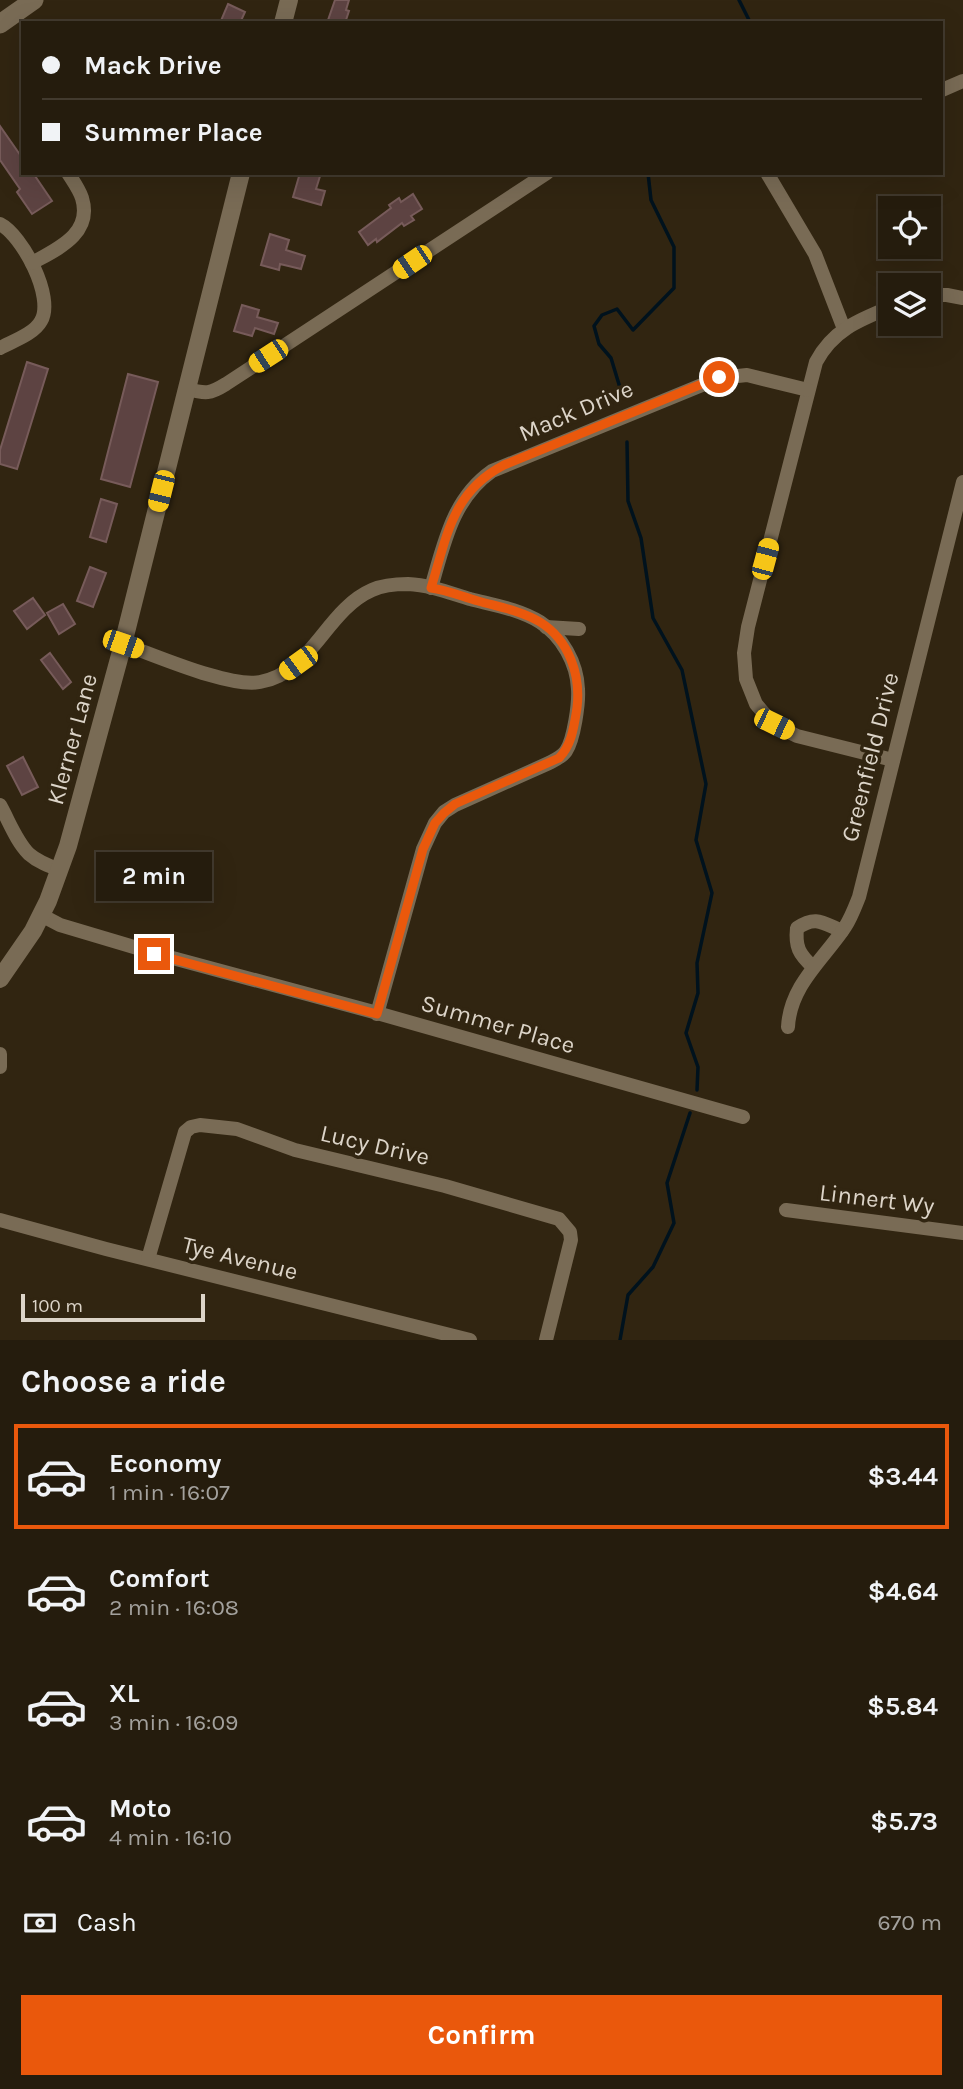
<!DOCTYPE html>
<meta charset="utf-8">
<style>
:root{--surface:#251c0d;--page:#31291b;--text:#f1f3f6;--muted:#a3a19d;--line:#423a2e;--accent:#ea580c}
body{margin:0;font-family:Karla,sans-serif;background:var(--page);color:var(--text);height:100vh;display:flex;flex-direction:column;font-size:26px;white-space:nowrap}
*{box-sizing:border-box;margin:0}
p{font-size:23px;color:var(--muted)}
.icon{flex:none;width:38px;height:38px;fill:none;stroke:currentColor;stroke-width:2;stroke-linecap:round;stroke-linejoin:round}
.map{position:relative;height:1340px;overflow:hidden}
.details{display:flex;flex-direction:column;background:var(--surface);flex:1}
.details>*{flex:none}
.guide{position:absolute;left:21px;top:21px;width:922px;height:154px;border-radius:0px;box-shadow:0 7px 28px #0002,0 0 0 2px var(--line);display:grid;align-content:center;height:154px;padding:0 21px;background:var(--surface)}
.controls{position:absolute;left:878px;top:196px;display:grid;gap:14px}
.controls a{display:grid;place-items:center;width:63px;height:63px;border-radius:0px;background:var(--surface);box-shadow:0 7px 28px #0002,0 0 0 2px var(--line);font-size:35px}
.scale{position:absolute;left:21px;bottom:18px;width:184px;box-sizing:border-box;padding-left:7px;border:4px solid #dcd4c8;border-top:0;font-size:19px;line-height:24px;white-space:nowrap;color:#dcd4c8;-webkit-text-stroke:5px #312511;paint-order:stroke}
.end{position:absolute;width:32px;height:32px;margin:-16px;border:9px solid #ea580c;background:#fff;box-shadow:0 0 0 4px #fff}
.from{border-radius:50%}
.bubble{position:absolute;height:49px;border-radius:0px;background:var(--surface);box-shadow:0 7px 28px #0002,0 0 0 2px var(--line);font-size:23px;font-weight:700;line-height:49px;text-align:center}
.car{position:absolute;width:21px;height:42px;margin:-21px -10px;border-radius:9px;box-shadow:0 0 5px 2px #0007;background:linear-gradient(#f5c518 24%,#345 0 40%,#f5c518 0 76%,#345 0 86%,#f5c518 0)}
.guide b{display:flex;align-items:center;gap:24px;height:66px;font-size:26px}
.guide b+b{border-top:2px solid var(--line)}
.guide i{width:18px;height:18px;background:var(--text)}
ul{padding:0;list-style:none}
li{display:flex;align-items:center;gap:21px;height:105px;margin:0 14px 10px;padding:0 7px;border:4px solid transparent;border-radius:0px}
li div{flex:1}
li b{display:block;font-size:26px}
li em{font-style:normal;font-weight:700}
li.current{border-color:var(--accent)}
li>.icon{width:63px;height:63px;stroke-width:1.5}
h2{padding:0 21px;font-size:32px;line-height:84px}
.pay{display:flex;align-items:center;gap:18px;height:77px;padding:0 21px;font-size:26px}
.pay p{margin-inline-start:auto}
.primary-button{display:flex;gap:14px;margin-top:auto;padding:14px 21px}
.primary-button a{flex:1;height:80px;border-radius:0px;background:var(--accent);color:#fff;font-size:28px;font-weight:700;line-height:80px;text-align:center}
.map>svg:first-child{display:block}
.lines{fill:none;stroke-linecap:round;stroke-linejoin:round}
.stream{stroke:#00121d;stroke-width:3.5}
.building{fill:#5d4342;stroke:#775b5a;stroke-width:2}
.minor{stroke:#796b55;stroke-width:14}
.tertiary{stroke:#796b55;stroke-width:18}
.secondary{stroke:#796b55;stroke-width:19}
.route{stroke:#ea580c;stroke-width:9}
.labels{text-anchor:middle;stroke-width:7;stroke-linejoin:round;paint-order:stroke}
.street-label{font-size:24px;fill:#dcd4c8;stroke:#312511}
</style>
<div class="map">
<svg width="963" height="1340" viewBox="0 0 963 1340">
<rect width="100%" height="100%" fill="#312511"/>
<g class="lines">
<!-- stream -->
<g class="stream">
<path d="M 739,0 L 749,20 L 742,23"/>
<path d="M 621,391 L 611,358 L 599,344 L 594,326 L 602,315 L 617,309 L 633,330 L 674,288 L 674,247 L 651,200 L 648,173"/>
<path d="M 627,442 L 628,501 L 641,538 L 653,618 L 682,670 L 706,784 L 696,840 L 712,893 L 697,963 L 698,993 L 686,1033 L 698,1067 L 697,1090"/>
<path d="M 620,1340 L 628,1295 L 653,1267 L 674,1223 L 667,1183 L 690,1113"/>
</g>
</g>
<!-- building -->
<g class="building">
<path d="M 335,0 L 349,0 L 346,10 L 349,11 L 345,23 L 327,23 Z"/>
<path d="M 228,4 L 245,12 L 240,23 L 220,23 Z"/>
<path d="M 0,126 L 23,159 L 23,173 L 33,173 L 52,201 L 32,214 L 17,192 L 20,189 L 0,160 Z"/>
<path d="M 300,173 L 321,173 L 316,189 L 325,191 L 321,205 L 293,197 Z"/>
<path d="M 413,194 L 422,209 L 411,216 L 414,220 L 404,226 L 402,223 L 377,242 L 376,239 L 368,245 L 359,232 L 391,208 L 389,205 L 399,198 L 401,202 Z"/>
<path d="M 270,234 L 289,240 L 286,250 L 305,256 L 301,269 L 280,264 L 279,270 L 261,265 Z"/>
<path d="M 242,305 L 259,310 L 257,317 L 278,323 L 274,334 L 255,328 L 252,336 L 234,331 Z"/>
<path d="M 27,362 L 48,369 L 17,469 L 0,464 L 0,450 Z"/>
<path d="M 128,374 L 158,382 L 130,487 L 101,479 Z"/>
<path d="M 101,499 L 117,504 L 106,542 L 90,537 Z"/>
<path d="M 90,567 L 106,573 L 93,607 L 77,601 Z"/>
<path d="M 33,598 L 45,615 L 27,629 L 14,611 Z"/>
<path d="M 63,604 L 75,624 L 59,634 L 47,613 Z"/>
<path d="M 50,653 L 71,682 L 63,689 L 41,660 Z"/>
<path d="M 23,757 L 38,787 L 22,795 L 7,766 Z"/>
</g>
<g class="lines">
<!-- minor -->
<g class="minor">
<path d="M 942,90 L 963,81"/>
<path d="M 767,173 L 815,254 L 844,329"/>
<path d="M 0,224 C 22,235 55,297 41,321 C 34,334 13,341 0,348"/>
<path d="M 32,263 C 57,249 93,234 82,198 C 79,189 73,181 68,173"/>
<path d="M 929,295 L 947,295 L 963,298"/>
<path d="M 891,307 C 859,320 833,330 816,362 L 748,627 L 744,653 L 746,679 L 756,704 L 773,724 L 797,736 L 893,760"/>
<path d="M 187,389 C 206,394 210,394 226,384 L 547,173"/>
<path d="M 431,588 C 444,544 452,499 492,471 L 719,378 L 747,375 L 808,390"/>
<path d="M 546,627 L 579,629"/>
<path d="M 123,644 C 155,655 229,688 260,682 C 312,673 326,610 372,590 C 383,585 396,584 408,584 C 430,585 450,593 470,599 C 493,605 519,609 540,622 C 562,636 577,663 578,689 C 579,703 574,739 566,751 C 562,757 555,760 549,763 L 455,805 L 444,812 L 435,823 L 423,849 L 377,1014"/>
<path d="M 0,805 C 9,821 16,841 29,854 C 38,862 49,866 60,870"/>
<path d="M 41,915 L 60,925 L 154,953 L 370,1011 L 743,1117"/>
<path d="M 813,967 C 799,954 795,947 797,928 C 816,915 823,923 842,931"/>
<path d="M 788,1027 C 790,985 824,959 845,927 C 851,918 855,907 859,897 L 963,482"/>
<path d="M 0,1054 L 0,1067"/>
<path d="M 786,1210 L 963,1233"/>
<path d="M 0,1220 L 106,1249 L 470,1340"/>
<path d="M 148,1259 L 185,1132 L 191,1127 L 200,1125 L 237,1129 L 295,1150 L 445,1186 L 559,1219 L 570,1232 L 571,1240 L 546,1340"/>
</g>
<!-- tertiary -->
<g class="tertiary">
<path d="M 283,23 L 289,0"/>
<path d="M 0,979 L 33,931 L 48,901 L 68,846 L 123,644 L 241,173"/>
</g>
<!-- secondary -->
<path class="secondary" d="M 0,24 L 34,0"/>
</g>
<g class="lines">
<!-- route -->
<path class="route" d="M 154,954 L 377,1014 L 423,849 L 435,823 L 444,813 L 455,804 L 559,758 C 572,745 574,726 577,708 C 581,675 569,640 540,622 C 522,611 499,607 478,601 C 463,597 447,590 431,588 C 447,536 452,492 504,465 L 719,377"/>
</g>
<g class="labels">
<!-- street labels -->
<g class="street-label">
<text transform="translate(576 411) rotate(-23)" y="8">Mack Drive</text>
<text transform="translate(72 739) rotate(-75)" y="8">Klerner Lane</text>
<text transform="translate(870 757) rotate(-76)" y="8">Greenfield Drive</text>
<text transform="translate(498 1024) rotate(16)" y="8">Summer Place</text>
<text transform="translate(375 1145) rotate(13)" y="8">Lucy Drive</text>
<text transform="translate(877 1199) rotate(7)" y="8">Linnert Wy</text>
<text transform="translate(240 1258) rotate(14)" y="8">Tye Avenue</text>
</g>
</g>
</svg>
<div class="controls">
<a><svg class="icon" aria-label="locate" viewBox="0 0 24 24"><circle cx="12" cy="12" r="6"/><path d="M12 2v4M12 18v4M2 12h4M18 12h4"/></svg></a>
<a><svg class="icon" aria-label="layers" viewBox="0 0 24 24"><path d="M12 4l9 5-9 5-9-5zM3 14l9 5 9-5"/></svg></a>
</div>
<div class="scale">100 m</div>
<i class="end from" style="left:719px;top:377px"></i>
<i class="end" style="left:154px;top:954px"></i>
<div class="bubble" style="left:96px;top:852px;width:116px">2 min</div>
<i class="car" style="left:412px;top:262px;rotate:236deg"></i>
<i class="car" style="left:268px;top:356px;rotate:237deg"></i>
<i class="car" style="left:161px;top:491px;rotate:194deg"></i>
<i class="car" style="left:765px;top:559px;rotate:15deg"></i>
<i class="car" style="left:123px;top:644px;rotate:109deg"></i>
<i class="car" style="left:298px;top:663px;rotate:234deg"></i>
<i class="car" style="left:774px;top:724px;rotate:116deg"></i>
<div class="guide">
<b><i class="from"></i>Mack Drive</b>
<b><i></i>Summer Place</b>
</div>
</div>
<section class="details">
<h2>Choose a ride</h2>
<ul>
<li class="current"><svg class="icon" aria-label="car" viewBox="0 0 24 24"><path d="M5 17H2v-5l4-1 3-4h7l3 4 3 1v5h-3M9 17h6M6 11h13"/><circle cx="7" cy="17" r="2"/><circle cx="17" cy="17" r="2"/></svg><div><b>Economy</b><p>1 min · 16:07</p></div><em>$3.44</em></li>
<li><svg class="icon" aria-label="car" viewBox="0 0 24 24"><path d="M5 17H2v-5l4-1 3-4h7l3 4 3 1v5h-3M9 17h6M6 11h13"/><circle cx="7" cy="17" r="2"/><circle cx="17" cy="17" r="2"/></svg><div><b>Comfort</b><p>2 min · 16:08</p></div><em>$4.64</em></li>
<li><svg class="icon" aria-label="car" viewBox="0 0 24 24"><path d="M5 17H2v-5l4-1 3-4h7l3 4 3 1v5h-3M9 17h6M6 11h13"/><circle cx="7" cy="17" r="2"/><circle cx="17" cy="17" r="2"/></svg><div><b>XL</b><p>3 min · 16:09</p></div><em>$5.84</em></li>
<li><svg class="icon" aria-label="car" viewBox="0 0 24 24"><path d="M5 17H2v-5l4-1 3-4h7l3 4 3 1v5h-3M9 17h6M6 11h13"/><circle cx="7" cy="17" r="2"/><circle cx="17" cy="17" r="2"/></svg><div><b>Moto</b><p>4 min · 16:10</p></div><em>$5.73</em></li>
</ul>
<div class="pay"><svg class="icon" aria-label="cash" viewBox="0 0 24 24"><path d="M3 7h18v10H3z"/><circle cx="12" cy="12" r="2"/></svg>Cash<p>670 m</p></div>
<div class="primary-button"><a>Confirm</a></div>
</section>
